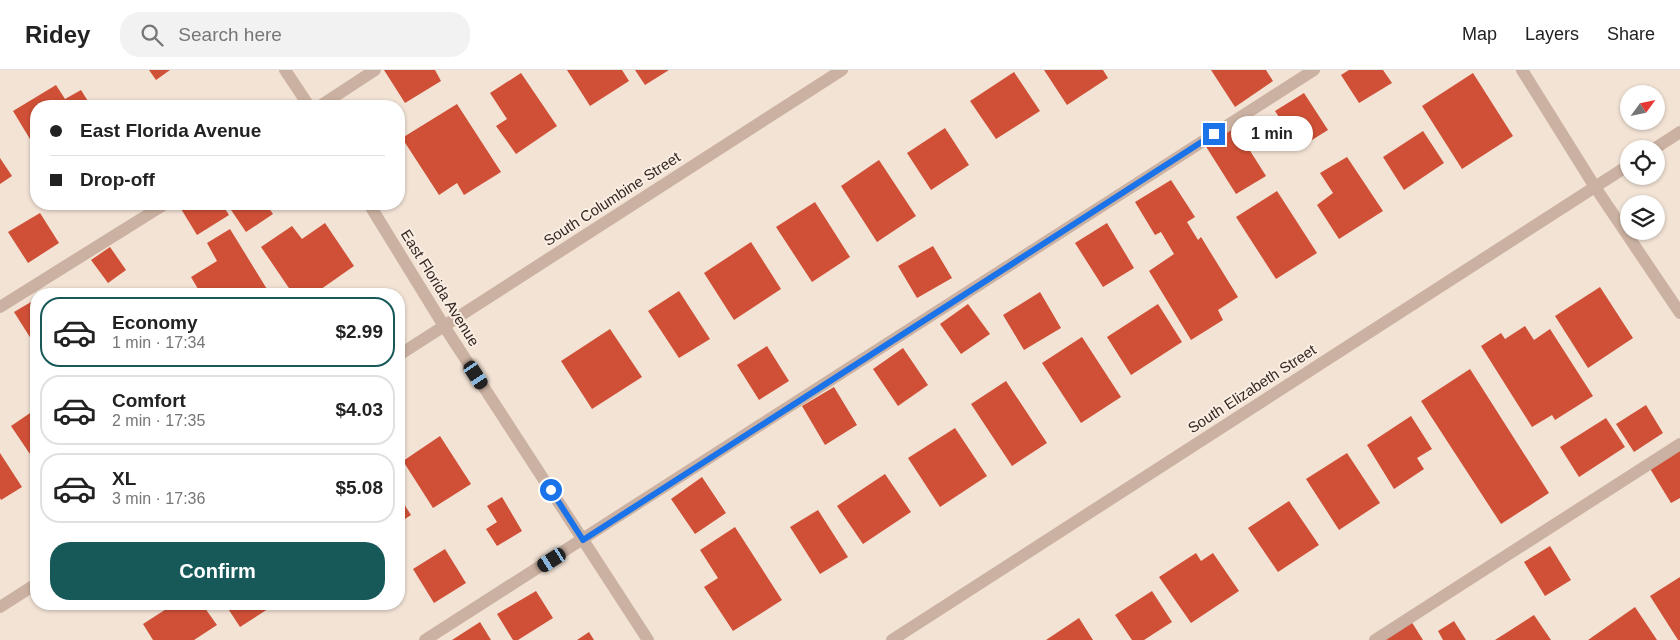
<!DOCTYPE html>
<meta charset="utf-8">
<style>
:root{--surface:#fff;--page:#f2f2f2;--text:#222;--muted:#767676;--line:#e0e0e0;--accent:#175858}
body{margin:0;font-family:Helvetica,sans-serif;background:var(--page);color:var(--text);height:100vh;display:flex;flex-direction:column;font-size:19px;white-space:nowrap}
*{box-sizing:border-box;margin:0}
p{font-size:16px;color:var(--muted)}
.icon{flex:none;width:28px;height:28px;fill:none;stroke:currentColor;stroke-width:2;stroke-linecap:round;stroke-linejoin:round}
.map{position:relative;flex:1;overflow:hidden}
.panel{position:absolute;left:30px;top:218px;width:375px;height:322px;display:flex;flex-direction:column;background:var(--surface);border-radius:20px;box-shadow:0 1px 4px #0004}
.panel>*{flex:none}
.guide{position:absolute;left:30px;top:30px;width:375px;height:110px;border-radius:20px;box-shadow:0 1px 4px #0004;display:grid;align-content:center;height:110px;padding:0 20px;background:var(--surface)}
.needle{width:32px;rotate:57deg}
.buttons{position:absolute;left:1620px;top:15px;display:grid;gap:10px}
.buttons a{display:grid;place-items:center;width:45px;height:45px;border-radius:50%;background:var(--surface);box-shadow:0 1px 4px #0004;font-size:25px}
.end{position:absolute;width:22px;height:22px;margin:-11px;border:6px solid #1a73e8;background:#fff;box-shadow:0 0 0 2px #fff}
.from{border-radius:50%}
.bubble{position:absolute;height:35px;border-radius:18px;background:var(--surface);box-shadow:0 1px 4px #0004;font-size:16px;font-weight:700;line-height:35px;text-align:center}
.car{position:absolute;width:15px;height:30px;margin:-15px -8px;border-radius:6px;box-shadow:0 0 4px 1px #0007;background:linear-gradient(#222 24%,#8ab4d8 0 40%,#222 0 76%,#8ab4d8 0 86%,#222 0)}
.guide b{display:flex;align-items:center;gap:18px;height:48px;font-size:19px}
.guide b+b{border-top:1px solid var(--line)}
.guide i{width:12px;height:12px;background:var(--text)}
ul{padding:9px 0 0;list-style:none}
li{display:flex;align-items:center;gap:15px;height:70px;margin:0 10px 8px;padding:0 10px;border:2px solid var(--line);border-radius:20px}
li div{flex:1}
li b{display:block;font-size:19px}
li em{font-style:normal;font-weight:700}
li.selected{border-color:var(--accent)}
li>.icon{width:45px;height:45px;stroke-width:1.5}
.cta{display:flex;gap:10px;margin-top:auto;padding:10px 20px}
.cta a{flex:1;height:58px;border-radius:20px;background:var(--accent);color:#fff;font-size:20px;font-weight:700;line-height:58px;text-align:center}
header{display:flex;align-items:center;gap:30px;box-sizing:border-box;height:70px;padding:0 25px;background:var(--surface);border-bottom:1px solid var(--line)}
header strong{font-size:24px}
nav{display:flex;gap:28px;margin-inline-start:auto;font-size:18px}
.search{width:350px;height:45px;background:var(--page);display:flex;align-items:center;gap:12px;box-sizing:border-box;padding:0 18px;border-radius:20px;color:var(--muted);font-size:19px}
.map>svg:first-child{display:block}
.building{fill:#cf5036}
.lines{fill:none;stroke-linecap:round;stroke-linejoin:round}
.service{stroke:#cbb1a1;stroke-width:12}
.minor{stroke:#cbb1a1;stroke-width:12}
.tertiary{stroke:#cbb1a1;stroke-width:12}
.route{stroke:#1a73e8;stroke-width:6}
.labels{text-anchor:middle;stroke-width:4;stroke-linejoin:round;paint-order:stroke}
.street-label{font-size:15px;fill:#342824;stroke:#faede2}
</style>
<header>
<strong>Ridey</strong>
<div class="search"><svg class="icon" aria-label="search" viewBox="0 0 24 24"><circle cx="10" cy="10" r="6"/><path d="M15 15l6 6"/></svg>Search here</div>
<nav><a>Map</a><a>Layers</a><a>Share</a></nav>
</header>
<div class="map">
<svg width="1680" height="570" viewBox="0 0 1680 570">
<rect width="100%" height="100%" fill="#f2e3d5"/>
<!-- building -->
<g class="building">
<path d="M 149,0 L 170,0 L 156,10 Z"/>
<path d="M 384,0 L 435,0 L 441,11 L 405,33 Z"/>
<path d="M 567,0 L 622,0 L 629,11 L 590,36 Z"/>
<path d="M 635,0 L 669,0 L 645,15 Z"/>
<path d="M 1044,0 L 1103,0 L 1108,8 L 1067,35 Z"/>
<path d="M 1211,0 L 1266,0 L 1273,11 L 1235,37 Z"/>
<path d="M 1349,0 L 1383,0 L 1392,13 L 1359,33 L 1341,5 Z"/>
<path d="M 1014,2 L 1040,41 L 996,69 L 970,31 Z"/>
<path d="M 521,3 L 557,56 L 516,84 L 496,56 L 507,49 L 490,23 Z"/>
<path d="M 1473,3 L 1513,66 L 1462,99 L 1422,36 Z"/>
<path d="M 56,15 L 65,29 L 81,20 L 91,36 L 36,36 L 36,79 L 13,41 Z"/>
<path d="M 1304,23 L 1328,60 L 1299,78 L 1275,41 Z"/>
<path d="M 457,34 L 501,102 L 464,125 L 457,113 L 439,125 L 402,68 Z"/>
<path d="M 1235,57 L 1266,106 L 1236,124 L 1205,75 Z"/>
<path d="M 945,58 L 969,95 L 931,120 L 907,83 Z"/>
<path d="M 1423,61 L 1444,93 L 1404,120 L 1383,87 Z"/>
<path d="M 1347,87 L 1383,141 L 1339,169 L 1317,135 L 1333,123 L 1320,103 Z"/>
<path d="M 0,88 L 12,106 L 0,114 Z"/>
<path d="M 879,90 L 916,146 L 877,172 L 841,116 Z"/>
<path d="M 1171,110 L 1195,147 L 1187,152 L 1198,170 L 1201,167 L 1238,227 L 1218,240 L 1223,250 L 1191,270 L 1149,201 L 1174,184 L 1161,162 L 1155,165 L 1135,132 Z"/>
<path d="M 1277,121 L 1317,183 L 1276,209 L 1236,147 Z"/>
<path d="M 815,132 L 850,187 L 812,212 L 776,157 Z"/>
<path d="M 178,134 L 222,134 L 229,145 L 197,165 Z"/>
<path d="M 227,134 L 266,134 L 273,144 L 246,162 Z"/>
<path d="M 40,143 L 59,173 L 28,193 L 8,162 Z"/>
<path d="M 325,153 L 354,196 L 314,224 L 293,224 L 261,177 L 292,156 L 302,169 Z"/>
<path d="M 1107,153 L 1134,198 L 1103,217 L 1075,173 Z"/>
<path d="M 230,159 L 270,224 L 201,224 L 191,207 L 217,191 L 207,173 Z"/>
<path d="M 751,172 L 781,219 L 734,250 L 704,203 Z"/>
<path d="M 933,176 L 952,208 L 917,228 L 898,196 Z"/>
<path d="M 110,177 L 126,200 L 108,213 L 91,190 Z"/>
<path d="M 1600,217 L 1633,268 L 1588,298 L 1555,246 Z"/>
<path d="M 679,221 L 710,269 L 679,288 L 648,241 Z"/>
<path d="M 1040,222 L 1061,258 L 1024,280 L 1003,245 Z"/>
<path d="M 36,229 L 36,270 L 33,272 L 14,242 Z"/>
<path d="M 968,234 L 990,264 L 961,284 L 940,254 Z"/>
<path d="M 1158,234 L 1182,272 L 1131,305 L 1107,267 Z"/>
<path d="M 1525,256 L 1534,270 L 1550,259 L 1593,326 L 1555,350 L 1552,345 L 1532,357 L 1481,276 L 1501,263 L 1505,269 Z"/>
<path d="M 610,259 L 642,307 L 592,339 L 561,291 Z"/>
<path d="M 1082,267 L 1121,327 L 1081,353 L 1042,293 Z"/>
<path d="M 767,276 L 789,311 L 759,330 L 737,295 Z"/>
<path d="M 903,278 L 928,315 L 898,336 L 873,299 Z"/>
<path d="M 1470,299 L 1549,423 L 1501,454 L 1421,331 Z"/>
<path d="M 1006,311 L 1047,373 L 1012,396 L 971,334 Z"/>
<path d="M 834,317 L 857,355 L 825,375 L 802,336 Z"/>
<path d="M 1646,335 L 1663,363 L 1634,382 L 1616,354 Z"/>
<path d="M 36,339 L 36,393 L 11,356 Z"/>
<path d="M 1411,346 L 1432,379 L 1417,388 L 1424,399 L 1394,419 L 1367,375 Z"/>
<path d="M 1606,348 L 1625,377 L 1579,407 L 1560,377 Z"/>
<path d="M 955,358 L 987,406 L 940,437 L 908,388 Z"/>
<path d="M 440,366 L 471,414 L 433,438 L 403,391 Z"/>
<path d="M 1680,379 L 1680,428 L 1671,433 L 1649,397 Z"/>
<path d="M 0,383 L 22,417 L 1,430 L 0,428 Z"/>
<path d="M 1347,383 L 1380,433 L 1339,460 L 1306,409 Z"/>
<path d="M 885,404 L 911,442 L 863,474 L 837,436 Z"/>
<path d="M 702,407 L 726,443 L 695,464 L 671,429 Z"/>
<path d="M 399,426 L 411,445 L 399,453 Z"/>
<path d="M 502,427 L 522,461 L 497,476 L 486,459 L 497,452 L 487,436 Z"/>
<path d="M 1289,431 L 1319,475 L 1278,502 L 1248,458 Z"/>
<path d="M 818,440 L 848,487 L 820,504 L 790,457 Z"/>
<path d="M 735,457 L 782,530 L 733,561 L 704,517 L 718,508 L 700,480 Z"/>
<path d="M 1550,476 L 1571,510 L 1545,526 L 1524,492 Z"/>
<path d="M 445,479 L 466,513 L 434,533 L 413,499 Z"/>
<path d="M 1196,483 L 1201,491 L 1213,483 L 1239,521 L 1191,553 L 1159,507 Z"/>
<path d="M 1680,507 L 1680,570 L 1678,570 L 1650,526 Z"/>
<path d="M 536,521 L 553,548 L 518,570 L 513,570 L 497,544 Z"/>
<path d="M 1152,521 L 1172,552 L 1144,570 L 1132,570 L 1115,545 Z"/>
<path d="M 174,534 L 202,534 L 217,555 L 194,570 L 153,570 L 143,554 Z"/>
<path d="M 225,534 L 273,534 L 274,535 L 240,557 Z"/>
<path d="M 1635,537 L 1657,570 L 1588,570 Z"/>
<path d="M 1534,545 L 1551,570 L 1495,570 Z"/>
<path d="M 1079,548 L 1093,570 L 1046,570 Z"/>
<path d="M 1411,551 L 1423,570 L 1380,570 Z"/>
<path d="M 1454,551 L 1466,570 L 1443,570 L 1438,561 Z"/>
<path d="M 480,552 L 491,570 L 452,570 Z"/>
<path d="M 589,562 L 594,570 L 577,570 Z"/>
</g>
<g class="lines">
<!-- service -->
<g class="service">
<path d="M 320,36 L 375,0"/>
<path d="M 0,237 L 165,134"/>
<path d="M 425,570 L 1314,0"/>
<path d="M 1375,570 L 1680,374"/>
</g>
<!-- minor -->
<g class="minor">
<path d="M 1522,0 L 1595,117 L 1680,243"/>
<path d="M 1654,79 L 1680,62"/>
<path d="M 399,285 L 842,0"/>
<path d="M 0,537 L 36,514"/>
<path d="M 892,570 L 1629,95"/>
</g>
<!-- tertiary -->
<g class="tertiary">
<path d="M 285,0 L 309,36"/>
<path d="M 369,134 L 444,256 L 648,570"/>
</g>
</g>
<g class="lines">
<!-- route -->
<path class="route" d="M 551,420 L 583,470 L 1214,64"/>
</g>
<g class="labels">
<!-- street labels -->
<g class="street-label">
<text transform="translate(612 129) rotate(-33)" y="5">South Columbine Street</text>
<text transform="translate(440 218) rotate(58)" y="5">East Florida Avenue</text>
<text transform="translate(1252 319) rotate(-33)" y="5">South Elizabeth Street</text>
</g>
</g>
</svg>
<div class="buttons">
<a><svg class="needle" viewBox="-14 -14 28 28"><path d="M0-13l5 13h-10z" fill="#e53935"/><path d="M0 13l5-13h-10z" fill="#767676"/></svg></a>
<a><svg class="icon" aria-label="locate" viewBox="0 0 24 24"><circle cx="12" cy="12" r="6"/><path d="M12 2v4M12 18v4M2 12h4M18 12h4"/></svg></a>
<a><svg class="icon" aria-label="layers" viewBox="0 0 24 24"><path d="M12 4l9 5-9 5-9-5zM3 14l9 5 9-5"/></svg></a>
</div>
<i class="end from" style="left:551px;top:420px"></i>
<i class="end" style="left:1214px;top:64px"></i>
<div class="bubble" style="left:1231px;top:46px;width:82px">1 min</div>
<i class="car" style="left:476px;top:305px;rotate:147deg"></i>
<i class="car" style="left:552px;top:490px;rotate:238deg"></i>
<div class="guide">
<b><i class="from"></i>East Florida Avenue</b>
<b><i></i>Drop-off</b>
</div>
<section class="panel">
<ul>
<li class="selected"><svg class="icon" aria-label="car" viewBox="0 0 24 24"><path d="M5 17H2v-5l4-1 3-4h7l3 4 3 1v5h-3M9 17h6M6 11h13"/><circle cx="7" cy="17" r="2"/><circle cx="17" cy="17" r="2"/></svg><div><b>Economy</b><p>1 min · 17:34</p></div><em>$2.99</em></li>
<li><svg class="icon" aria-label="car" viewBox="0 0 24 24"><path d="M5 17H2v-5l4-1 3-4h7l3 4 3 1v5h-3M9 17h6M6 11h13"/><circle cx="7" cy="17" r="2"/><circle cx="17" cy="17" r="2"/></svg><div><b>Comfort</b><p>2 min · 17:35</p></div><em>$4.03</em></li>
<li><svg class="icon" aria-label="car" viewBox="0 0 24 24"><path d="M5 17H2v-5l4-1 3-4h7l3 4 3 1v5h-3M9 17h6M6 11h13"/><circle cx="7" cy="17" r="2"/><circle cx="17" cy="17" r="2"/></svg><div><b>XL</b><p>3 min · 17:36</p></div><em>$5.08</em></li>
</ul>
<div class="cta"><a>Confirm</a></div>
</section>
</div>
